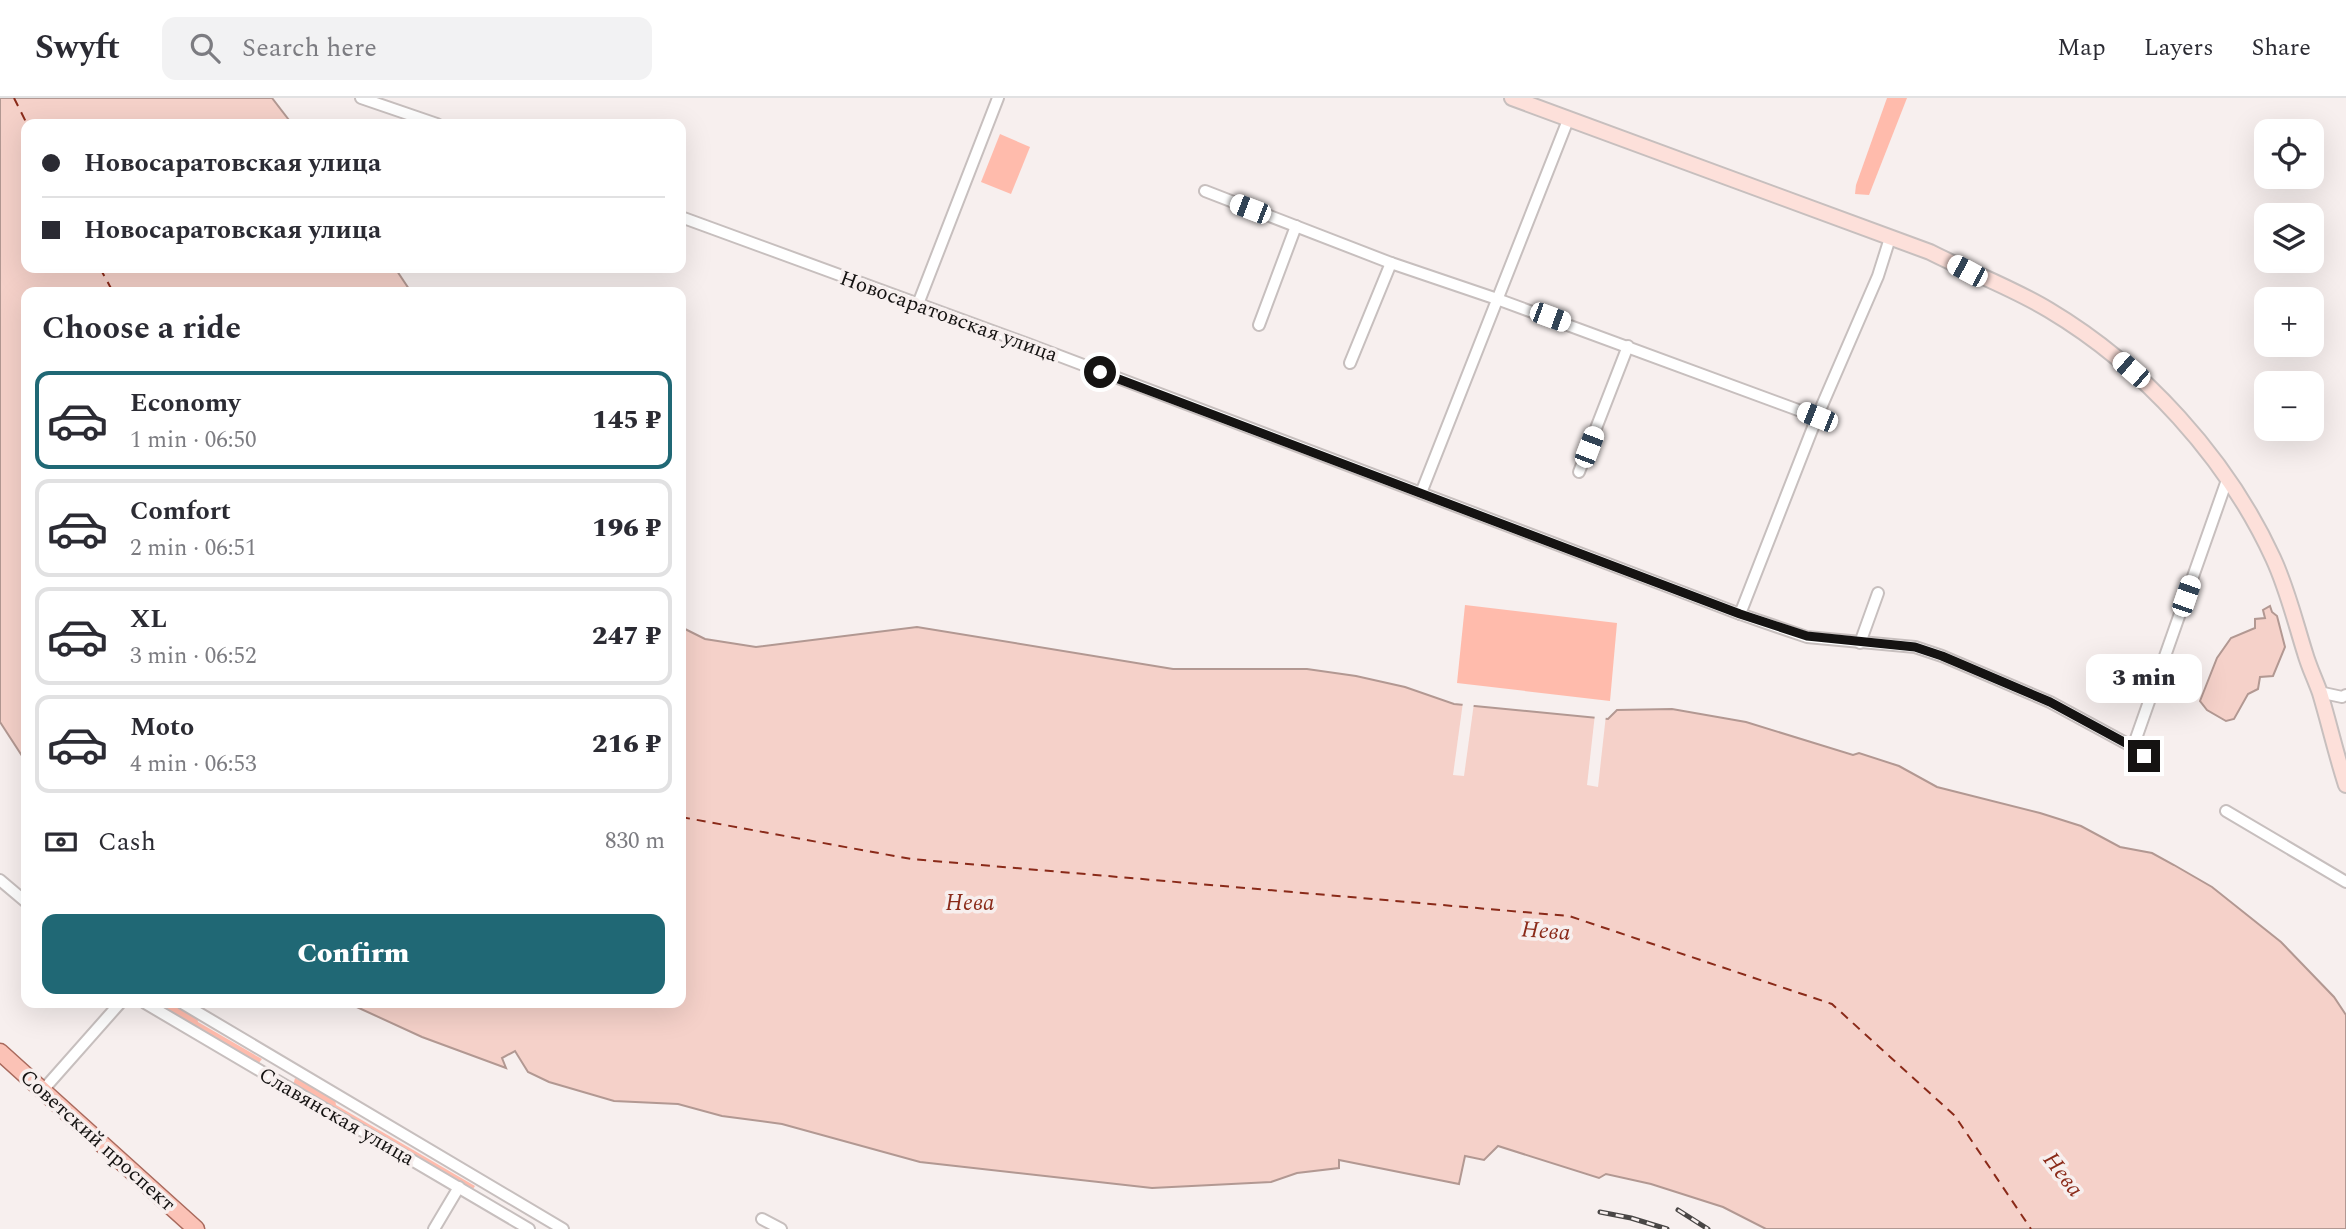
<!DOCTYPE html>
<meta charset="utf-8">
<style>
:root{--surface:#fff;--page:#f2f2f3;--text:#2b2b33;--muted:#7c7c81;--line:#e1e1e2;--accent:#206875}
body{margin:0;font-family:Spectral,serif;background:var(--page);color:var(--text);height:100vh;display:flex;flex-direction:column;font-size:26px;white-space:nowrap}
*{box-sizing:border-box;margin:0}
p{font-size:23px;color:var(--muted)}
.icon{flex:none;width:38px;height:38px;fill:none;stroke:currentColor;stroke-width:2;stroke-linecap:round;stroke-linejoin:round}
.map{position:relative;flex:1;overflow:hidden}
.side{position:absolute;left:21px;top:189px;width:665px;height:721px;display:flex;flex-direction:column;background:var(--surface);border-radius:14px;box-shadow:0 7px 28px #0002}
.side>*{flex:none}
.guide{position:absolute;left:21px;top:21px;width:665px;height:154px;border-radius:14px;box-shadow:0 7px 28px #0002;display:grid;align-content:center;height:154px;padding:0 21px;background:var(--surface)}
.controls{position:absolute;left:2254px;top:21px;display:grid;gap:14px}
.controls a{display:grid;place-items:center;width:70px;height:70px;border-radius:14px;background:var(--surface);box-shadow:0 7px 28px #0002;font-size:35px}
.end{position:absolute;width:32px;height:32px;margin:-16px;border:9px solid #151312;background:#fff;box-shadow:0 0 0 4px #fff}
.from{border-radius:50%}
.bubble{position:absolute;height:49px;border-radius:14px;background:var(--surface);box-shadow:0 7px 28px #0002;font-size:23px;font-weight:800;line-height:49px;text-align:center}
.car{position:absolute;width:21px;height:42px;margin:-21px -10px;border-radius:9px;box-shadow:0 0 5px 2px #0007;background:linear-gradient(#fff 24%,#345 0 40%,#fff 0 76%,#345 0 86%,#fff 0)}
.guide b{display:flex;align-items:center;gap:24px;height:66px;font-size:26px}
.guide b+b{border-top:2px solid var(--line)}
.guide i{width:18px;height:18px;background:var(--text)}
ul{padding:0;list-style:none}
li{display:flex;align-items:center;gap:21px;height:98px;margin:0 14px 10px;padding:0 7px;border:4px solid var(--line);border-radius:14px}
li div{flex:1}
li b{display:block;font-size:26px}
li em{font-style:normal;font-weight:800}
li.selected{border-color:var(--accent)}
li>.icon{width:63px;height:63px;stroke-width:1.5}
h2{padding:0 21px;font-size:32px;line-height:84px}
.pay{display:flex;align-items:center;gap:18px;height:77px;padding:0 21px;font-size:26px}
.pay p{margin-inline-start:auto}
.primary-button{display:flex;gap:14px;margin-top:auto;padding:14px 21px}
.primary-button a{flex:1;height:80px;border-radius:14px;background:var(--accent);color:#fff;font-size:28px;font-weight:800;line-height:80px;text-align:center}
header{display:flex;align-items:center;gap:42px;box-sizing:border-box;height:98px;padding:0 35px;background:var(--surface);border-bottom:2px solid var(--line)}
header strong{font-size:33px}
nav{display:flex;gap:38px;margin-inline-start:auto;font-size:24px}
.search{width:490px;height:63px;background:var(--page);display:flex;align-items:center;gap:18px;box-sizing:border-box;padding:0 24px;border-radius:14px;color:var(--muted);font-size:26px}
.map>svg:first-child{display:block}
.green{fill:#ffbbac}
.water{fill:#f5d1c9;stroke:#b29892;stroke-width:2}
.pier{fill:#f7efee}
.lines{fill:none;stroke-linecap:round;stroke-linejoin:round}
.ferry{stroke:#8a2a19;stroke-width:2;stroke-dasharray:9 7;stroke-linecap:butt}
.street-casing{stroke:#c7bfbe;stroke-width:14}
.secondary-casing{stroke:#c7bfbe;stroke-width:18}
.primary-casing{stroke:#a96a5d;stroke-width:19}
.street{stroke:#fff;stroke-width:10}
.secondary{stroke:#fde0da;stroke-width:14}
.primary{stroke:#fbc2b6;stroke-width:16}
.rail-casing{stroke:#494645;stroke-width:5}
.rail{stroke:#f7efee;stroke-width:2.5;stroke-dasharray:8;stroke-linecap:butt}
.route{stroke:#151312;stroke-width:9}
.labels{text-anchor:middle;stroke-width:7;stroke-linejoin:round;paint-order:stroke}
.street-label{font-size:21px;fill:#151312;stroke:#f7efee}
.water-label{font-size:23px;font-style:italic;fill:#8a2a19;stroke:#f7efee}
</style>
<header>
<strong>Swyft</strong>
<div class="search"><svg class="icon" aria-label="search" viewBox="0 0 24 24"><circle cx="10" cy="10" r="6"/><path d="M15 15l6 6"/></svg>Search here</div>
<nav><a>Map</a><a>Layers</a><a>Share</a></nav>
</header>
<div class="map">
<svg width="2346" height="1131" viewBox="0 0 2346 1131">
<rect width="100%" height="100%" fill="#f7efee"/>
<!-- green -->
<g class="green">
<path d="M 1887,0 L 1907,0 L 1869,97 L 1855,96 L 1856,87 Z"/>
<path d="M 1000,36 L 1030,49 L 1011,96 L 981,84 Z"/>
<path d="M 1465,507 L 1617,525 L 1610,603 L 1457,585 Z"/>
<path d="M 152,905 L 175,905 L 197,918 L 198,924 L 262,961 L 258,966 Z"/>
<path d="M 295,980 L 335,1001 L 336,1007 L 475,1088 L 471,1094 L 293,988 Z"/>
</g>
<!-- water -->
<g class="water">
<path d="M 0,0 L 272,0 L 292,26 L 26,26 L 26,170 L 395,170 L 411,194 L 26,194 L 26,664 L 0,624 Z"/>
<path d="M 2270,508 L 2272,514 L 2277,518 L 2285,549 L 2273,578 L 2260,579 L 2258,591 L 2248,596 L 2234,621 L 2226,623 L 2207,612 L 2200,603 L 2217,560 L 2231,540 L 2255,530 L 2255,521 L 2265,520 L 2263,512 Z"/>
<path d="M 681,529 L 705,541 L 756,549 L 917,529 L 1173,571 L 1307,571 L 1356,578 L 1405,589 L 1454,606 L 1608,621 L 1617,612 L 1672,611 L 1746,624 L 1853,657 L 1859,655 L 1899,668 L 1937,689 L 2040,715 L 2081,728 L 2120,749 L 2152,755 L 2174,767 L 2212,789 L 2281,844 L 2334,899 L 2346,917 L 2346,1131 L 1766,1131 L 1723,1109 L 1651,1086 L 1606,1076 L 1599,1080 L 1498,1048 L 1484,1062 L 1465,1058 L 1459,1086 L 1339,1062 L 1339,1070 L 1297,1075 L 1271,1084 L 1152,1090 L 920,1064 L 782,1026 L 722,1018 L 678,1006 L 614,1003 L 549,984 L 528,974 L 515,953 L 502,960 L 506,970 L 422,939 L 348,905 L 681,905 Z"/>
</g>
<!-- pier -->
<g class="pier">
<path d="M 1463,604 L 1474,605 L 1464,678 L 1453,677 Z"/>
<path d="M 1595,616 L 1606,617 L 1598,689 L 1587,687 Z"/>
</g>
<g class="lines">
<!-- ferry -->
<g class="ferry">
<path d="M 14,0 L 27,26"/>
<path d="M 100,170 L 113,194"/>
<path d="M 681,719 L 911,761 L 1569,818 L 1832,906 L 1955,1018 L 2031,1131"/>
</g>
<!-- street casing -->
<g class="street-casing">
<g id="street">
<path d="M 361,0 L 437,26"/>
<path d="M 1205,93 L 1391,165 L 1497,201 L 1817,319"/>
<path d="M 681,119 L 1028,246 L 1740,516 L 1807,539 L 1915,549 L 1942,558 L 2050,604 L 2133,649 L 2156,667"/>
<path d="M 918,206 L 998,0"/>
<path d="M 1259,227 L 1296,128"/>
<path d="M 1350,265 L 1391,165"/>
<path d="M 1579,374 L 1628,248"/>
<path d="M 1421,395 L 1568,22"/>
<path d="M 1740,516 L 1817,319 L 1878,178 L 1890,140"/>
<path d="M 1860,545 L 1878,495"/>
<path d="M 2319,594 L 2342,599 L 2346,597"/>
<path d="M 2133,649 L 2227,382"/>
<path d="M 2226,713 L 2346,784"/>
<path d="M 0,782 L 26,804"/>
<path d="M 145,905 L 529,1131"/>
<path d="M 182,905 L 563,1131"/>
<path d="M 43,992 L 120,905"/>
<path d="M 762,1121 L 781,1131"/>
<path d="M 434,1131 L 459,1089"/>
</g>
</g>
<!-- secondary casing -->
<g class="secondary-casing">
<path id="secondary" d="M 1512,0 L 1930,154 C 1969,174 2011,189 2049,212 C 2143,268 2227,360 2273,460 C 2287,490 2295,523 2305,555 C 2309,569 2315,581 2320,595 C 2329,625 2336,656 2346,687"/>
</g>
<!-- primary casing -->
<g class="primary-casing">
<path id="primary" d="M 0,954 L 196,1131"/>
</g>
<!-- street -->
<use href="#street" class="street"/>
<!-- secondary -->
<use href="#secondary" class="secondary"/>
<!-- primary -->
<use href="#primary" class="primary"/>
<!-- rail casing -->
<g class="rail-casing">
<g id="rail">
<path d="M 1678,1112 L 1708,1131"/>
<path d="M 1600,1114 L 1631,1120 L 1667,1131"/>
</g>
</g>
<!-- rail -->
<use href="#rail" class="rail"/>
</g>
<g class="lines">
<!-- route -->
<path class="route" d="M 1100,274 L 1740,516 L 1807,538 L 1915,549 L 1942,558 L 2050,604 L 2133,649 L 2144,658"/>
</g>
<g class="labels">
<!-- street labels -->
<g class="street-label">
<text transform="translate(949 218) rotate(20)" y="7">Новосаратовская улица</text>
<text transform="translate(337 1018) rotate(30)" y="7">Славянская улица</text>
<text transform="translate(98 1042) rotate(42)" y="7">Советский проспект</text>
</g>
<!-- water labels -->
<g class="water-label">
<text x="970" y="812">Нева</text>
<text transform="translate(1546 832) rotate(4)" y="8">Нева</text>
<text transform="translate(2064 1076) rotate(52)" y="8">Нева</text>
</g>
</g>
</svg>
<div class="controls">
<a><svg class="icon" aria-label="locate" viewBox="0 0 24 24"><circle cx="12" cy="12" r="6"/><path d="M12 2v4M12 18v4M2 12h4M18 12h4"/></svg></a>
<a><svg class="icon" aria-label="layers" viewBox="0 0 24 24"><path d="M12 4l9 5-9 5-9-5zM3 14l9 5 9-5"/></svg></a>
<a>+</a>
<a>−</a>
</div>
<i class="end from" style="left:1100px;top:274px"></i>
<i class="end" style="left:2144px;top:658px"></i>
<div class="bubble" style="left:2086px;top:556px;width:116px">3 min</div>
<i class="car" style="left:1250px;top:111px;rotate:291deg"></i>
<i class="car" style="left:1967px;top:173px;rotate:298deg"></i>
<i class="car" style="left:1550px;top:219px;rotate:110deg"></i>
<i class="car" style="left:2131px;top:272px;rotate:311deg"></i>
<i class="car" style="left:1817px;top:319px;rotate:292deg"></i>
<i class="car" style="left:1589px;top:349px;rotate:21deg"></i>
<i class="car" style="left:2186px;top:498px;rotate:19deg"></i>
<div class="guide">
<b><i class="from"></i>Новосаратовская улица</b>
<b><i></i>Новосаратовская улица</b>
</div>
<section class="side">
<h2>Choose a ride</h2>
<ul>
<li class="selected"><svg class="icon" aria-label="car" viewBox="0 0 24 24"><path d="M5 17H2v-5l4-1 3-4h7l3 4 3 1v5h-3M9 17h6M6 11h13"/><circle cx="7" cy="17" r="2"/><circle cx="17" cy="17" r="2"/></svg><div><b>Economy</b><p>1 min · 06:50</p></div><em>145 ₽</em></li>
<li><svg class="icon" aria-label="car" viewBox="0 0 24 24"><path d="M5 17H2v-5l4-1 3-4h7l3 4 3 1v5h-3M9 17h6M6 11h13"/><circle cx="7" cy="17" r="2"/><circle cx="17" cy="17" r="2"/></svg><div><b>Comfort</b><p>2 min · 06:51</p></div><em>196 ₽</em></li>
<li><svg class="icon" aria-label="car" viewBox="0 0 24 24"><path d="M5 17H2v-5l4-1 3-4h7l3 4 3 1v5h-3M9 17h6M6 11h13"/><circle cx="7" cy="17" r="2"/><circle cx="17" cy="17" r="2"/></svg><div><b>XL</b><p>3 min · 06:52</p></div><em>247 ₽</em></li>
<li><svg class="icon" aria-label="car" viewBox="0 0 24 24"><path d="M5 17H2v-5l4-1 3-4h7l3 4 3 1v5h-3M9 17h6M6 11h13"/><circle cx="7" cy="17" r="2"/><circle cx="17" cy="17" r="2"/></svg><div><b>Moto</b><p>4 min · 06:53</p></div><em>216 ₽</em></li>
</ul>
<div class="pay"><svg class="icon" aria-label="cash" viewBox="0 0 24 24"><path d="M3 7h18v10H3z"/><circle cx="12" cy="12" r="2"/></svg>Cash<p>830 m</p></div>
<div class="primary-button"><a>Confirm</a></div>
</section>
</div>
